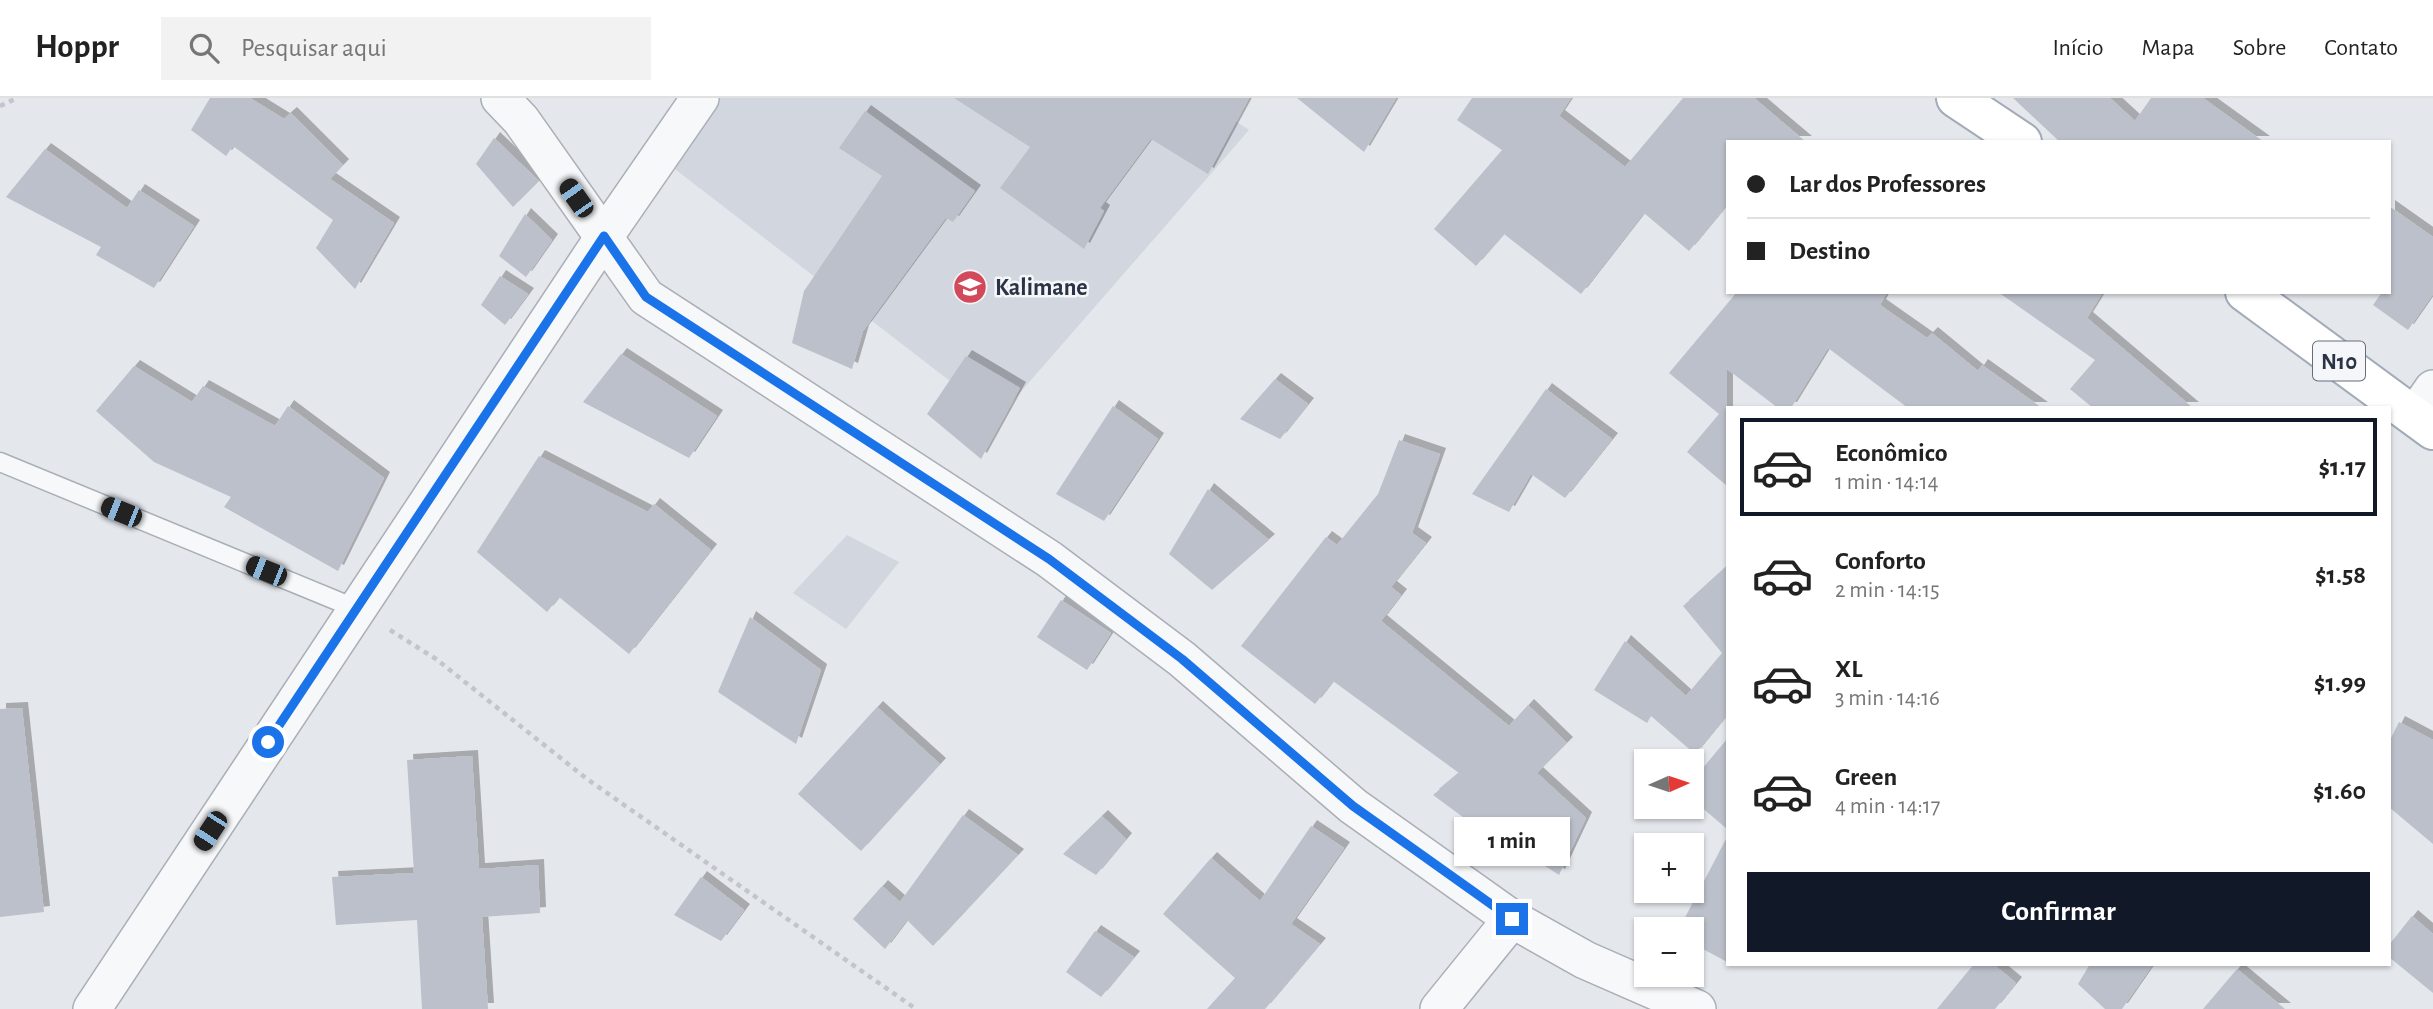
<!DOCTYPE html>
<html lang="pt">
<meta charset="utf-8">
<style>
:root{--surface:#fff;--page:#f2f2f2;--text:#222;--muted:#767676;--line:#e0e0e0;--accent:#111827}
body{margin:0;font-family:"Alegreya Sans",sans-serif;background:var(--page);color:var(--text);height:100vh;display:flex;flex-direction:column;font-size:26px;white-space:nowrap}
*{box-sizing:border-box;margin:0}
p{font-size:23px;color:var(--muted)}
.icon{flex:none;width:38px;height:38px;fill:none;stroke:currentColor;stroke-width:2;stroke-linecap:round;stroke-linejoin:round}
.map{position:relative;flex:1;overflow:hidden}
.drawer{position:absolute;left:1726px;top:308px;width:665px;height:560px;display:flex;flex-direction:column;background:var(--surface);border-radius:0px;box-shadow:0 2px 5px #0004}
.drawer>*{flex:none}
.guide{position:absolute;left:1726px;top:42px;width:665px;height:154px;border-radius:0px;box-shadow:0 2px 5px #0004;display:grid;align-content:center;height:154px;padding:0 21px;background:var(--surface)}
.needle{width:46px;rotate:87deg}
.fabs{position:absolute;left:1634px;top:651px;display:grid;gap:14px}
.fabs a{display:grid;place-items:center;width:70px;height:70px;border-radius:0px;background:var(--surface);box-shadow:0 2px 5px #0004;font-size:35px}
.end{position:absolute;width:32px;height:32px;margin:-16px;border:9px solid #1a73e8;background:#fff;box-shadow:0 0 0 4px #fff}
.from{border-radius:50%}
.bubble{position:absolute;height:49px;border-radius:0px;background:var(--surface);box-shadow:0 2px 5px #0004;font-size:23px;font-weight:700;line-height:49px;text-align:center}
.car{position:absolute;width:21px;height:42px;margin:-21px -10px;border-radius:9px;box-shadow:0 0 5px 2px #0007;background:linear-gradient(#222 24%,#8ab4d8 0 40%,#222 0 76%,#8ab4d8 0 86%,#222 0)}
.guide b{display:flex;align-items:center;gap:24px;height:66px;font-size:26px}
.guide b+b{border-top:2px solid var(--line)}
.guide i{width:18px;height:18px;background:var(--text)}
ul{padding:12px 0 0;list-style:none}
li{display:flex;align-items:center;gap:21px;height:98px;margin:0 14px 10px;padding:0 7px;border:4px solid transparent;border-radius:0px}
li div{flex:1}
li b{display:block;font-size:26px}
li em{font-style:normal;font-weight:700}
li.on{border-color:var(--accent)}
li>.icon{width:63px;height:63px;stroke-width:1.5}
.primary-button{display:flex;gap:14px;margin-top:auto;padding:14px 21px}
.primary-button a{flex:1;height:80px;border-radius:0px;background:var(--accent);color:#fff;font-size:28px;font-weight:700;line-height:80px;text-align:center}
header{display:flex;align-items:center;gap:42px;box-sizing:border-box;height:98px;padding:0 35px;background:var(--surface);border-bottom:2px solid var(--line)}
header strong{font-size:33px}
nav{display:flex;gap:38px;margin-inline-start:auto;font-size:24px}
.search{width:490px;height:63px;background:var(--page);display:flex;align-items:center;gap:18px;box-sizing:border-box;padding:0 24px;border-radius:0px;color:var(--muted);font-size:26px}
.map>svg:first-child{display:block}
.built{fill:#d2d6de}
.building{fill:#bbc0ca;filter:url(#shadow)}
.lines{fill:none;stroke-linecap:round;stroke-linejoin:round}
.lane-casing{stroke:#a9aeb7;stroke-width:21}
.street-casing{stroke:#a9aeb7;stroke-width:40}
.primary-casing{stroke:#a3abb8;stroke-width:42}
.path{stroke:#c2c5cb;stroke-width:4.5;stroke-dasharray:5 5;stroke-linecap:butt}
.lane{stroke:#f7f8fa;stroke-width:18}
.street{stroke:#f7f8fa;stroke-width:37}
.primary{stroke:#fff;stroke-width:38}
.route{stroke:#1a73e8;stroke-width:9}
.labels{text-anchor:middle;stroke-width:5;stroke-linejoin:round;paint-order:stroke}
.shield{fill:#f4f6f9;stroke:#676e7b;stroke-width:2}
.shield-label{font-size:23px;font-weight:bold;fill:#2b3445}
.poi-label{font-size:24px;font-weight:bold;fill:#2b3445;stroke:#f4f6f9;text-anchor:start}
</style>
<header>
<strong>Hoppr</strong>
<div class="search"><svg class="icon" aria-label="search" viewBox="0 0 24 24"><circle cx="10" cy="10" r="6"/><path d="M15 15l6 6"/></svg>Pesquisar aqui</div>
<nav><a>Início</a><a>Mapa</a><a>Sobre</a><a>Contato</a></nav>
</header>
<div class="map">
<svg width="2433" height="911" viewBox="0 0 2433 911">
<defs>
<filter id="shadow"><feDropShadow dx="6" dy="-6" stdDeviation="0" flood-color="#0004"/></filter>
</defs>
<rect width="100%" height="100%" fill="#e4e7ec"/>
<!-- built -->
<g class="built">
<path d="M 706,0 L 1200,0 L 1249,32 L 998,320 L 658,58 Z"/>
<path d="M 847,437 L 899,464 L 846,531 L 793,495 Z"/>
</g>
<!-- building -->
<g class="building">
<path d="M 210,0 L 250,0 L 284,21 L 291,15 L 343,67 L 330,81 L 394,125 L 355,191 L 316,150 L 333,122 L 233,48 L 226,58 L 191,32 Z"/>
<path d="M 954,0 L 1249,0 L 1208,76 L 1151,41 L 1100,110 L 1104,113 L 1084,151 L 1000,90 L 1030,49 Z"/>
<path d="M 1297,0 L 1396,0 L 1364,54 Z"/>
<path d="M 1472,0 L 1571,0 L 1559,18 L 1625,69 L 1683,0 L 1754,0 L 1806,44 L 1727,44 L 1727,107 L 1689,153 L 1644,115 L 1581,196 L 1504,136 L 1476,168 L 1434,131 L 1502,52 L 1457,22 Z"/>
<path d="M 2013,0 L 2110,0 L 2135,23 L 2151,0 L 2203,0 L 2264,44 L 2060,44 Z"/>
<path d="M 865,13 L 975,93 L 953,124 L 946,120 L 863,233 L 852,271 L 792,245 L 804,193 L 882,78 L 839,50 Z"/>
<path d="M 494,40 L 539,83 L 513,109 L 476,66 Z"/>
<path d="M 45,51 L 127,110 L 139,92 L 194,128 L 154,190 L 96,157 L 101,149 L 6,99 Z"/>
<path d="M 2389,108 L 2433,139 L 2433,196 L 2408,232 L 2373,207 L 2382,194 L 2389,194 Z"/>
<path d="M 525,116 L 552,142 L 526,179 L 499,158 Z"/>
<path d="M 500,178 L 528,196 L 505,227 L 481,207 Z"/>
<path d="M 1737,194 L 1887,194 L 1880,207 L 1927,240 L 1932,235 L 1978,273 L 1982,267 L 2042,310 L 1908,310 L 1828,250 L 1791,310 L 1778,310 L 1727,271 L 1727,388 L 1687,354 L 1719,316 L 1669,275 Z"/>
<path d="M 1998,194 L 2103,194 L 2087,220 L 2193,310 L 2093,310 L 2070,291 L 2095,262 Z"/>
<path d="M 621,256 L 717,318 L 689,360 L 583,304 Z"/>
<path d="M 966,258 L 1020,290 L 981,361 L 927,316 Z"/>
<path d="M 134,268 L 192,304 L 203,288 L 275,328 L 288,308 L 384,380 L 338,473 L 224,409 L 231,399 L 154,364 L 96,313 Z"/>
<path d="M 1275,281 L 1308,306 L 1280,341 L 1240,321 Z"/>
<path d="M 1546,291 L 1612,341 L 1565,400 L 1531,376 L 1509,414 L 1472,396 Z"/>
<path d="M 1113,308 L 1158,341 L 1104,423 L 1056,396 Z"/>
<path d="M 1399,342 L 1440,356 L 1412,435 L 1426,445 L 1391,489 L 1401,497 L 1381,523 L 1509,628 L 1528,607 L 1567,645 L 1537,675 L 1586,720 L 1559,777 L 1478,725 L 1475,728 L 1433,697 L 1459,675 L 1333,583 L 1315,606 L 1241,548 L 1326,439 L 1337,447 L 1378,396 Z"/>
<path d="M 539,358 L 648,414 L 654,406 L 711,452 L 629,556 L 559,499 L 547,514 L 477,454 Z"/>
<path d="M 1208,391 L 1269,442 L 1212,492 L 1169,456 Z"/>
<path d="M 1727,468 L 1727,617 L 1695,656 L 1651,618 L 1647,625 L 1594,592 L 1625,543 L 1686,598 L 1722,555 L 1683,508 Z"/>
<path d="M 1061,502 L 1111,535 L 1087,572 L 1037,539 Z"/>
<path d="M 750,519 L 821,572 L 796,646 L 718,594 Z"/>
<path d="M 877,609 L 940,666 L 861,753 L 798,696 Z"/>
<path d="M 22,610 L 44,814 L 0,819 L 0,611 Z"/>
<path d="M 2399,624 L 2433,642 L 2433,746 L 2389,709 L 2389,644 Z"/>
<path d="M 1727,641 L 1727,731 L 1692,701 L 1692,683 Z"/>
<path d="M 472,658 L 479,771 L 538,767 L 540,815 L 482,819 L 488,911 L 422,911 L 417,822 L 336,827 L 332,779 L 414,775 L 407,662 Z"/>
<path d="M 963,717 L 1018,757 L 933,848 L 907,822 L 885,851 L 853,821 L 882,788 L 900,804 Z"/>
<path d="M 1102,718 L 1126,741 L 1096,777 L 1063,756 Z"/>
<path d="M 1311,728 L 1344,750 L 1291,826 L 1320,846 L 1265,911 L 1207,911 L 1235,880 L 1163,816 L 1211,760 L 1260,803 Z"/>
<path d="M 1727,739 L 1727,864 L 1692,845 L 1692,831 L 1679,831 Z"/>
<path d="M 701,779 L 744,812 L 721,843 L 674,817 Z"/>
<path d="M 2412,818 L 2433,836 L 2433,895 L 2389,859 L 2389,847 Z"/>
<path d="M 1095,833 L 1134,859 L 1101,899 L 1066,874 Z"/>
<path d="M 1974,866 L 1993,866 L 2016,885 L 1995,911 L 1937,911 Z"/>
<path d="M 2090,866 L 2153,866 L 2122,911 L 2105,911 L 2078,886 Z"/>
<path d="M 2237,871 L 2285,911 L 2203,911 Z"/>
</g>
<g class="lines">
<!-- lane casing -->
<g class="lane-casing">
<path id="lane" d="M 0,364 L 357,511"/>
</g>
<!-- street casing -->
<g class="street-casing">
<g id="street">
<path d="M 500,0 L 521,22 L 646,199 L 1049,461 L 1182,561 L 1353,708 L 1512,821 L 1585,862 L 1697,911"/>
<path d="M 2415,317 L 2433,291"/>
<path d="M 92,911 L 604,139 L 700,0"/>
<path d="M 1439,911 L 1512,821"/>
</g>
</g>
<!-- primary casing -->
<g class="primary-casing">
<g id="primary">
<path d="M 1956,0 L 2022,44"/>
<path d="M 2245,194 L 2433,332"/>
</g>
</g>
<!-- path -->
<g class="path">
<path d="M 0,8 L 17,0"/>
<path d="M 390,532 L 436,561 L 587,681 L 916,911"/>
</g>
<!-- lane -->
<use href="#lane" class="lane"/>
<!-- street -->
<use href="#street" class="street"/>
<!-- primary -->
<use href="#primary" class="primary"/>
</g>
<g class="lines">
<!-- route -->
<path class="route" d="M 268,644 L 604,138 L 646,199 L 1049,461 L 1182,561 L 1353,708 L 1512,821"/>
</g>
<!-- icons -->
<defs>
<g id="school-disc" transform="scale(1.75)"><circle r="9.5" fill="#d1495b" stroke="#f4f6f9"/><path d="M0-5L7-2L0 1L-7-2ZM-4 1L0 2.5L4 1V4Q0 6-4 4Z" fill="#fff"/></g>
</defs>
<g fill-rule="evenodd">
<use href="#school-disc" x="970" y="189"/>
</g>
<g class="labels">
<!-- shield labels -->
<rect class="shield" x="2313" y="243.5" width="52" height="39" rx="5"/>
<g class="shield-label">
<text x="2339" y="271">N10</text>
</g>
<!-- poi labels -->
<g class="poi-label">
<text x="995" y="197">Kalimane</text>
</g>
</g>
</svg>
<div class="fabs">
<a><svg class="needle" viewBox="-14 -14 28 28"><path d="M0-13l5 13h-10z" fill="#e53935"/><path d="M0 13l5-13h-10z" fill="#767676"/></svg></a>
<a>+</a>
<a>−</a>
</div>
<i class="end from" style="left:268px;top:644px"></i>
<i class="end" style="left:1512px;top:821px"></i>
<div class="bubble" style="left:1454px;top:719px;width:116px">1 min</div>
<i class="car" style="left:576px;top:100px;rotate:325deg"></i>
<i class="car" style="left:121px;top:414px;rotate:292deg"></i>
<i class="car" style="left:266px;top:473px;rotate:292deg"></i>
<i class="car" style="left:210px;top:733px;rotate:213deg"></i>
<div class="guide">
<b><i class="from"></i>Lar dos Professores</b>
<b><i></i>Destino</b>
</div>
<section class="drawer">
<ul>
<li class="on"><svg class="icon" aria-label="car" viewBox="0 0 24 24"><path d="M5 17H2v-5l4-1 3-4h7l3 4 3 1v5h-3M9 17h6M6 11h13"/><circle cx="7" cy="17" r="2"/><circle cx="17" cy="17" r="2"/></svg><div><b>Econômico</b><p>1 min · 14:14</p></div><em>$1.17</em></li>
<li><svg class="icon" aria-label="car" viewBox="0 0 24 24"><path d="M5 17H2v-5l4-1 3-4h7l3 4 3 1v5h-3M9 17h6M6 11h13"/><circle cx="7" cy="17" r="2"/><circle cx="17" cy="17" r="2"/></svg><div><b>Conforto</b><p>2 min · 14:15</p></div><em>$1.58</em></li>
<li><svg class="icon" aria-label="car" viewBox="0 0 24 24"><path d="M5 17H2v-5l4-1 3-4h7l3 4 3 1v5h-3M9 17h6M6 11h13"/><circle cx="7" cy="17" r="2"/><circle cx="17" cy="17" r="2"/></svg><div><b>XL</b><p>3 min · 14:16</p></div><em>$1.99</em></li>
<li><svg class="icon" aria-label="car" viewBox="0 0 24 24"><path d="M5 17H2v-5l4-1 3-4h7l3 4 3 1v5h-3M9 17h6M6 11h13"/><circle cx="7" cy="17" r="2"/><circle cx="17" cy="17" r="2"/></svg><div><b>Green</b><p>4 min · 14:17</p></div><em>$1.60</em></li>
</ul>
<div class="primary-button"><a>Confirmar</a></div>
</section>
</div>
